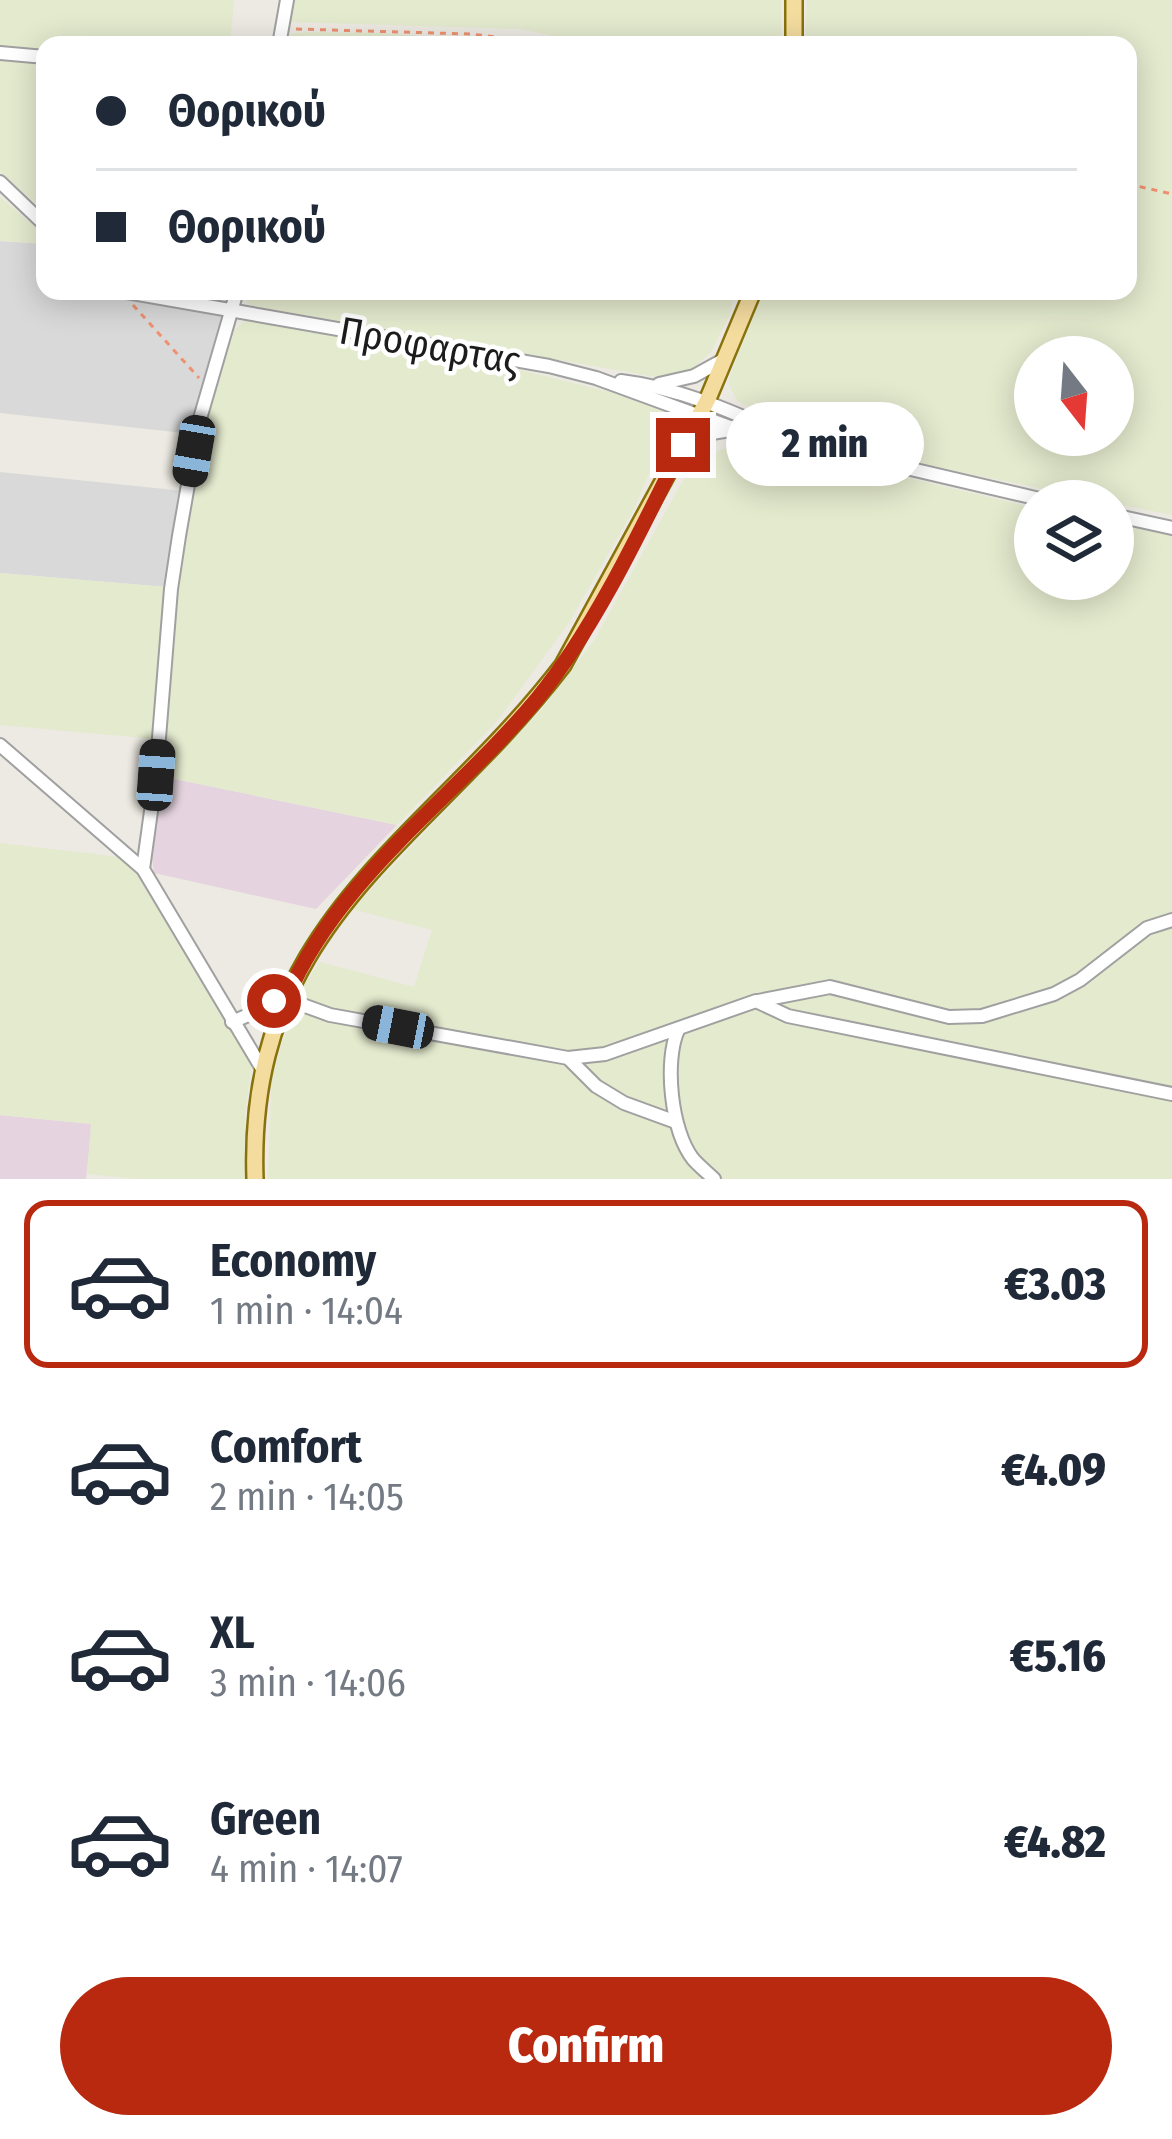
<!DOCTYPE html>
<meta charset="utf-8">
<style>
:root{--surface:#fff;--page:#f2f2f3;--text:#1f2937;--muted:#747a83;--line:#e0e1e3;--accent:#b8290f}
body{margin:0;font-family:"Fira Sans Condensed",sans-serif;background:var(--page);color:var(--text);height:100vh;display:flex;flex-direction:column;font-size:45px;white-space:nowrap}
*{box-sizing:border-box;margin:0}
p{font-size:39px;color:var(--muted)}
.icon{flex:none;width:66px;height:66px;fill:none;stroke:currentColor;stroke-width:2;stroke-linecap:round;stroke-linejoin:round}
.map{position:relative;height:1179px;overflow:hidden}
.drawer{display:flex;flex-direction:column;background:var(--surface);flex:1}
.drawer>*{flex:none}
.hud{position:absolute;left:36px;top:36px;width:1101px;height:264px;border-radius:24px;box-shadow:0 6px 30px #0003;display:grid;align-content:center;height:264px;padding:0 60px;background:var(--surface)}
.needle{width:78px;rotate:163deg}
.tools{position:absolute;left:1014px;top:336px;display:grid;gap:24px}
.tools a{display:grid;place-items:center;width:120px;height:120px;border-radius:50%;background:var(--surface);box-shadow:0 6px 30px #0003;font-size:60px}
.end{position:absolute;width:54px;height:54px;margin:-27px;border:15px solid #b8290f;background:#fff;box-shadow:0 0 0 6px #fff}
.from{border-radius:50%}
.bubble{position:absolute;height:84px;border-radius:42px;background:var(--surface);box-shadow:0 6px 30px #0003;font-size:39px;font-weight:800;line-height:84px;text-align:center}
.car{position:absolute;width:36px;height:72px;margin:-36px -18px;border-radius:15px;box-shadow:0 0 9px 3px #0007;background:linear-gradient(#222 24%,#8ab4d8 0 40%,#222 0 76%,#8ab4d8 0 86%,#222 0)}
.hud b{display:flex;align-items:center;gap:42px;height:114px;font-size:45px}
.hud b+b{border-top:3px solid var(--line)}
.hud i{width:30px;height:30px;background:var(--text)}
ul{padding:21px 0 0;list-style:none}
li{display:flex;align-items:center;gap:36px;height:168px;margin:0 24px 18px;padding:0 36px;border:6px solid transparent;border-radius:24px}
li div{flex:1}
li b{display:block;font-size:45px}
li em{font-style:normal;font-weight:800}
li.on{border-color:var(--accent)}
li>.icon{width:108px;height:108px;stroke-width:1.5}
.action{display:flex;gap:24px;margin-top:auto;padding:24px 60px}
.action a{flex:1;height:138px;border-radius:72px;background:var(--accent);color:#fff;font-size:48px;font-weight:800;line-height:138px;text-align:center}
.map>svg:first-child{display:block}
.residential{fill:#dad9d9}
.industrial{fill:#e5d4df}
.farmland{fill:#e4eace;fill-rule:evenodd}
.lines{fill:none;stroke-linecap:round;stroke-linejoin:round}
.minor-casing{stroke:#a0a0a0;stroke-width:16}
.major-casing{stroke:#88720b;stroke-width:20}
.path{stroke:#ee9171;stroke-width:3;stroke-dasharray:6 6;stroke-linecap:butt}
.minor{stroke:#fff;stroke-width:12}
.major{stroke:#f4dc9f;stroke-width:15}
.route{stroke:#b8290f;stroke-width:15}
.labels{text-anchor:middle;stroke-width:9;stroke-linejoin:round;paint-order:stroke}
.street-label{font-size:39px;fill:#1c1c1c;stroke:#fff}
</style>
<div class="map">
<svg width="1172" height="1179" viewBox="0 0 1172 1179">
<rect width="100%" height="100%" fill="#eceae2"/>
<!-- residential -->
<g class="residential">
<path d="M 0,241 L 45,244 L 45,291 L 233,291 L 193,434 L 0,413 Z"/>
<path d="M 0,472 L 184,491 L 167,587 L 0,573 Z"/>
</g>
<!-- industrial -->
<g class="industrial">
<path d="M 160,776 L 397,825 L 316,909 L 154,873 L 152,858 Z"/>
<path d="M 0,1115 L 92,1124 L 86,1179 L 0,1179 Z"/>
</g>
<!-- farmland -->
<g class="farmland">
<path d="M 0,0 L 234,0 L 230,45 L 45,45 L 45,50 L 0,46 Z"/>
<path d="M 292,0 L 781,0 L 781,45 L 596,45 L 521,29 L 290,22 Z"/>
<path d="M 807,0 L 1172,0 L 1172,515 L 921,464 L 804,432 L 737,401 L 729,385 L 730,377 L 759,291 L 1128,291 L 1128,45 L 805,45 ZM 1035,357 L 1113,357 L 1113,435 L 1035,435 Z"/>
<path d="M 309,32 L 382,33 L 539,45 L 284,45 L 286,34 Z"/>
<path d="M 0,56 L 45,61 L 45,212 L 0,171 Z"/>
<path d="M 0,197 L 45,235 L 45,244 L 0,241 Z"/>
<path d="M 244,291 L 736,291 L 729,316 L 711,352 L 691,370 L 662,378 L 253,306 L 247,302 Z"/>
<path d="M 246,320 L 520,370 L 610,392 L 667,412 L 670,423 L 635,507 L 570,621 L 498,720 L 397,825 L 160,776 L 183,536 L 205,425 L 231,333 Z"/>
<path d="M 750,445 L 776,447 L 1035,508 L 1035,579 L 1113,579 L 1113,524 L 1172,535 L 1172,1179 L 268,1179 L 272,1069 L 305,983 L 320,962 L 414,987 L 432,930 L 352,909 L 542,709 L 595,639 L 682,482 L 702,460 L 722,449 Z"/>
<path d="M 0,573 L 167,587 L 156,739 L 0,725 Z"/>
<path d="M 0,843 L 120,857 L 140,874 L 252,1062 L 245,1114 L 245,1179 L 136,1179 L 87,1174 L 91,1124 L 0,1115 Z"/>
</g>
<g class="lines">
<!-- minor casing -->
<g class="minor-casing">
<g id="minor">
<path d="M 279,45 L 287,0"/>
<path d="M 0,53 L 45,57"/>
<path d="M 0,182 L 45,225"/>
<path d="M 121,291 L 549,366 L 596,378 L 727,426 L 1048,501"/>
<path d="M 237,291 L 199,422 L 179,536 L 171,589 L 156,775 L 143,869 L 261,1067"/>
<path d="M 621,381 C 678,388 726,409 778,432"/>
<path d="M 659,384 L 694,376 L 723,360"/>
<path d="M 678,462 L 712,433 L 730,430"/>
<path d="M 1113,515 L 1172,528"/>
<path d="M 0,745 L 143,869"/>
<path d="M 758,1001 L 830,987 L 949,1017 L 982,1016 L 1054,994 L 1080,980 L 1147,928 L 1172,920"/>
<path d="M 232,1022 L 286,999 L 330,1015 L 568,1058 L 596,1086 L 624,1103 L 676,1122"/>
<path d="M 678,1030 C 664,1061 671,1131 693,1159 C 699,1166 708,1173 714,1179"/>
<path d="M 568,1058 L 605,1054 L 756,1001 L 788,1016 L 1172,1094"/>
</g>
</g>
<!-- major casing -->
<g class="major-casing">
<g id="major">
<path d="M 794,45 L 794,0"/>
<path d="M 255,1179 C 246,919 426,844 563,665 L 707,401 L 753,291"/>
</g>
</g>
<!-- path -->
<g class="path">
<path d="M 296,29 L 470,34 L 566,45"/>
<path d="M 1128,184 L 1172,194"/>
<path d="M 133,305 L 199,378"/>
</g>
<!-- minor -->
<use href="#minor" class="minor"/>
<!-- major -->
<use href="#major" class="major"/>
</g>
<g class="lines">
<!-- route -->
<path class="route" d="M 274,1001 L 286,999 C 338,876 454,799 537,699 C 594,630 643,526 683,445"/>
</g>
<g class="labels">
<!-- street labels -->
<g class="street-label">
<text transform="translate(430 345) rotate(10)" y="14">Προφαρτας</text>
</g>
</g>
</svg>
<div class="tools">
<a><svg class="needle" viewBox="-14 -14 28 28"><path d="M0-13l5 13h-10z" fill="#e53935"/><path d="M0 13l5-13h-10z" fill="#747a83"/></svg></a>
<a><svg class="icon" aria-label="layers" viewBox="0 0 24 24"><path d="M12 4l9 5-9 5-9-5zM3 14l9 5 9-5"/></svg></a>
</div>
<i class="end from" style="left:274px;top:1001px"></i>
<i class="end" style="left:683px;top:445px"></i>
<div class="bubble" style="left:726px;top:402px;width:198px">2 min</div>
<i class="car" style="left:194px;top:451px;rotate:190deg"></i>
<i class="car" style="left:156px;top:775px;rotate:4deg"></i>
<i class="car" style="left:398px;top:1027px;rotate:281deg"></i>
<div class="hud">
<b><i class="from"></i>Θορικού</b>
<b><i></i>Θορικού</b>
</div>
</div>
<section class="drawer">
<ul>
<li class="on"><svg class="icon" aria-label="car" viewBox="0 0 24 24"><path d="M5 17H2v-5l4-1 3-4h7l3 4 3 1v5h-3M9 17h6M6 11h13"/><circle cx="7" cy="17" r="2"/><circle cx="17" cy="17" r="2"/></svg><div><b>Economy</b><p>1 min · 14:04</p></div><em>€3.03</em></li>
<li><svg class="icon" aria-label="car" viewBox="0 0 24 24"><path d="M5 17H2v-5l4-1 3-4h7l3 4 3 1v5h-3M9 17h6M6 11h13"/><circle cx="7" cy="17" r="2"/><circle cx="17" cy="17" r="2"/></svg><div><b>Comfort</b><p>2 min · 14:05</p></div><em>€4.09</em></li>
<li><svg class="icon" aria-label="car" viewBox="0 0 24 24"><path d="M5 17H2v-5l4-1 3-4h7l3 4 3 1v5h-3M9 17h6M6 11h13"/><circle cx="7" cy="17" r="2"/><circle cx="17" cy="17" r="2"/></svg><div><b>XL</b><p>3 min · 14:06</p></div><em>€5.16</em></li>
<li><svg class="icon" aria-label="car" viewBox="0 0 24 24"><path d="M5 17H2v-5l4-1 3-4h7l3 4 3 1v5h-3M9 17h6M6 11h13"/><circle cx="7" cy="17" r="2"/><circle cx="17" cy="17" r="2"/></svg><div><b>Green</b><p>4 min · 14:07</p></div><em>€4.82</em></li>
</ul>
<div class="action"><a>Confirm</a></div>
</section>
